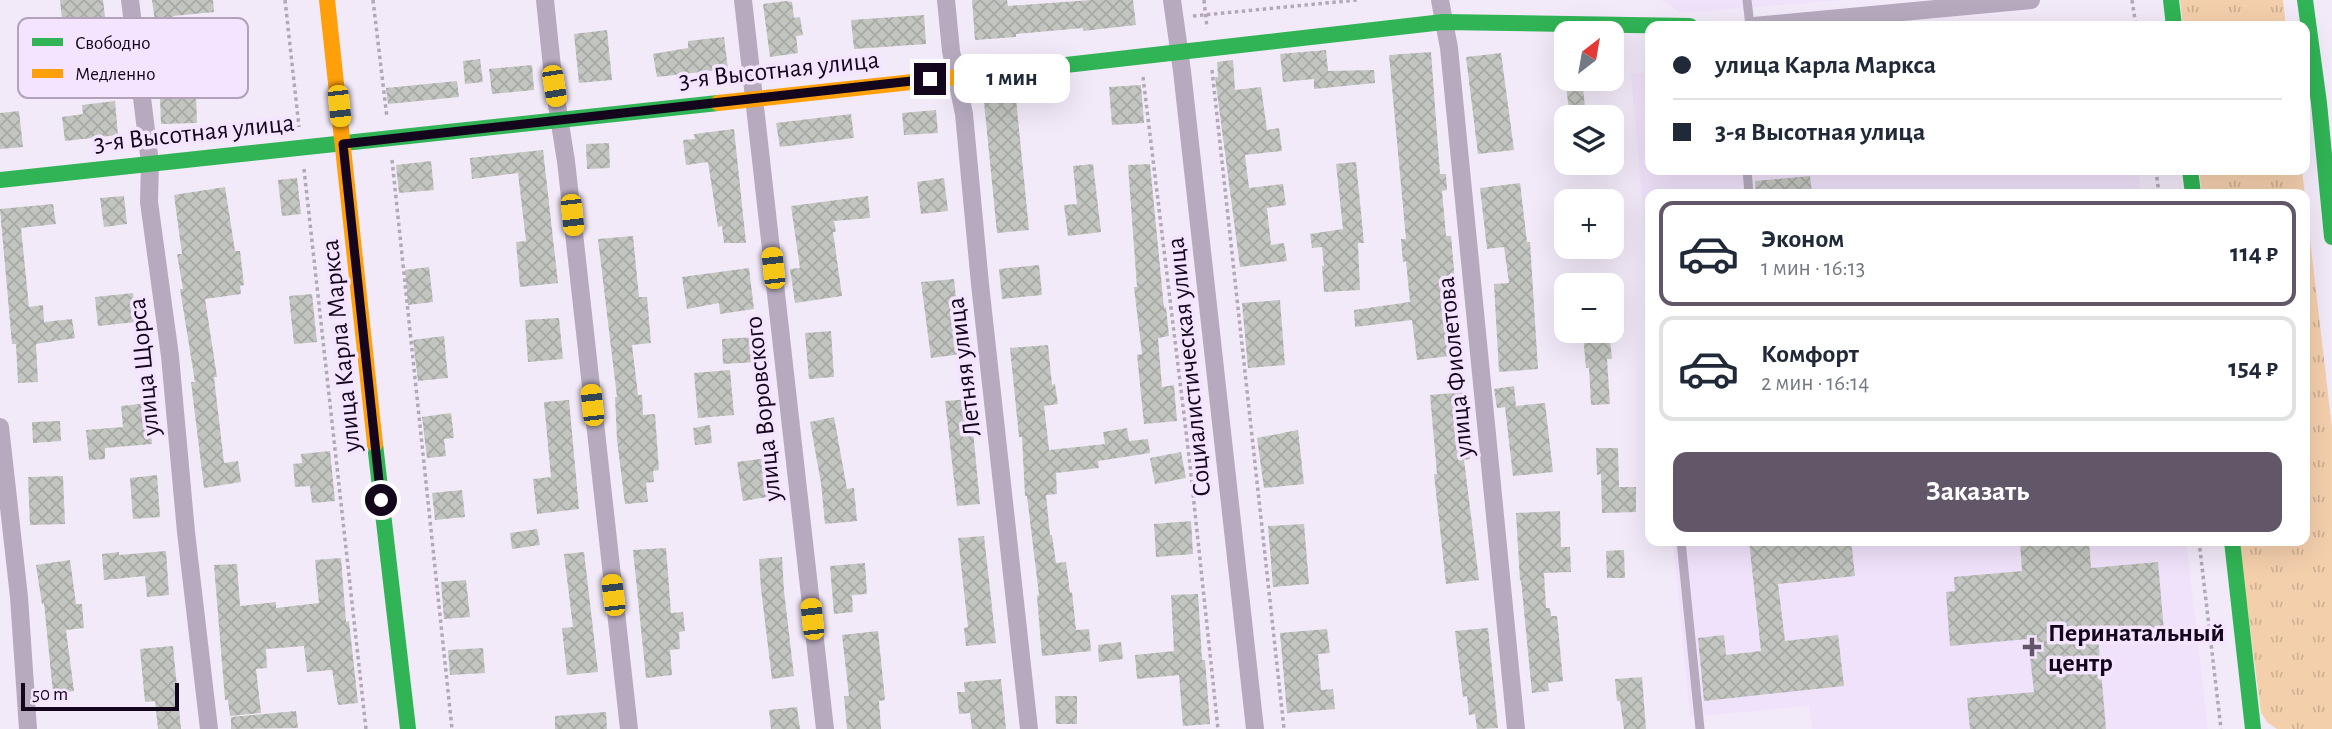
<!DOCTYPE html>
<html lang="ru">
<meta charset="utf-8">
<style>
:root{--surface:#fff;--page:#f6f6f7;--text:#1f2937;--muted:#747a83;--line:#e0e1e3;--accent:#625669}
body{margin:0;font-family:"Alegreya Sans",sans-serif;background:var(--page);color:var(--text);height:100vh;display:flex;flex-direction:column;font-size:26px;white-space:nowrap}
*{box-sizing:border-box;margin:0}
p{font-size:23px;color:var(--muted)}
.icon{flex:none;width:38px;height:38px;fill:none;stroke:currentColor;stroke-width:2;stroke-linecap:round;stroke-linejoin:round}
.map{position:relative;flex:1;overflow:hidden}
.panel{position:absolute;left:1645px;top:189px;width:665px;height:357px;display:flex;flex-direction:column;background:var(--surface);border-radius:14px;box-shadow:0 7px 28px #0002}
.panel>*{flex:none}
.hud{position:absolute;left:1645px;top:21px;width:665px;height:154px;border-radius:14px;box-shadow:0 7px 28px #0002;display:grid;align-content:center;height:154px;padding:0 28px;background:var(--surface)}
.needle{width:46px;rotate:31deg}
.fabs{position:absolute;left:1554px;top:21px;display:grid;gap:14px}
.fabs a{display:grid;place-items:center;width:70px;height:70px;border-radius:14px;background:var(--surface);box-shadow:0 7px 28px #0002;font-size:35px}
.scale{position:absolute;left:21px;bottom:18px;width:158px;box-sizing:border-box;padding-left:7px;border:4px solid #14061c;border-top:0;font-size:19px;line-height:24px;white-space:nowrap;color:#14061c;-webkit-text-stroke:5px #f4e4ff;paint-order:stroke}
.end{position:absolute;width:32px;height:32px;margin:-16px;border:9px solid #14061c;background:#fff;box-shadow:0 0 0 4px #fff}
.from{border-radius:50%}
.bubble{position:absolute;height:49px;border-radius:14px;background:var(--surface);box-shadow:0 7px 28px #0002;font-size:23px;font-weight:700;line-height:49px;text-align:center}
.car{position:absolute;width:21px;height:42px;margin:-21px -10px;border-radius:9px;box-shadow:0 0 5px 2px #0007;background:linear-gradient(#f5c518 24%,#345 0 40%,#f5c518 0 76%,#345 0 86%,#f5c518 0)}
.hud b{display:flex;align-items:center;gap:24px;height:66px;font-size:26px}
.hud b+b{border-top:2px solid var(--line)}
.hud i{width:18px;height:18px;background:var(--text)}
ul{padding:12px 0 0;list-style:none}
li{display:flex;align-items:center;gap:21px;height:105px;margin:0 14px 10px;padding:0 14px;border:4px solid var(--line);border-radius:14px}
li div{flex:1}
li b{display:block;font-size:26px}
li em{font-style:normal;font-weight:700}
li.selected{border-color:var(--accent)}
li>.icon{width:63px;height:63px;stroke-width:1.5}
.primary-button{display:flex;gap:14px;margin-top:auto;padding:14px 28px}
.primary-button a{flex:1;height:80px;border-radius:14px;background:var(--accent);color:#fff;font-size:28px;font-weight:700;line-height:80px;text-align:center}
.map>svg:first-child{display:block}
.built{fill:#f0e2fa}
.grass{fill:url(#grass-tufts)}
.building{fill:url(#building-cross-hatch)}
.lines{fill:none;stroke-linecap:round;stroke-linejoin:round}
.path{stroke:#b2a8b8;stroke-width:3.5;stroke-dasharray:3.5 3.5;stroke-linecap:butt}
.lane{stroke:#b7aabf;stroke-width:9}
.street{stroke:#b7aabf;stroke-width:18}
.fast{stroke:#30b455;stroke-width:16}
.slow{stroke:#ff9f0a;stroke-width:16}
.route{stroke:#14061c;stroke-width:9}
.poi-dot{fill:#625669;stroke:#f4e4ff;stroke-width:2.5}
.labels{text-anchor:middle;stroke-width:7;stroke-linejoin:round;paint-order:stroke}
.street-label{font-size:26px;fill:#14061c;stroke:#f4e4ff}
.poi-label{font-size:26px;font-weight:bold;fill:#14061c;stroke:#f4e4ff;text-anchor:start}
.key{fill:#f4e4ff;stroke:#b1a1bb;stroke-width:2}
.key-label{font-size:19px;fill:#14061c}
</style>
<div class="map">
<svg width="2332" height="729" viewBox="0 0 2332 729">
<defs>
<pattern id="grass-tufts" width="24" height="20" patternUnits="userSpaceOnUse" patternTransform="scale(1.75)"><rect width="24" height="20" fill="#f4cfac"/><path d="M3 7l-1-3M5 7V3M7 7l1-3M15 17l-1-3M17 17v-4M19 17l1-3" fill="none" stroke="#d0b093"/></pattern>
<pattern id="building-cross-hatch" width="8" height="8" patternUnits="userSpaceOnUse" patternTransform="scale(1.75)"><rect width="8" height="8" fill="#c3c6c0"/><path d="M0 0l8 8M0 8l8-8" fill="none" stroke="#a7a9a4"/></pattern>
</defs>
<rect width="100%" height="100%" fill="#f3eaf9"/>
<!-- built -->
<g class="built">
<path d="M 1661,0 L 1843,0 L 1681,13 Z"/>
<path d="M 1650,72 L 1650,170 L 2138,170 L 2141,194 L 1650,194 L 1650,291 L 1631,74 Z"/>
<path d="M 1673,541 L 2186,541 L 2208,729 L 1812,729 L 1809,706 L 1690,717 Z"/>
</g>
<!-- grass -->
<g class="grass">
<path d="M 2180,0 L 2283,0 L 2286,26 L 2183,26 Z"/>
<path d="M 2199,170 L 2302,170 L 2332,428 L 2332,729 L 2277,729 L 2268,723 L 2261,713 L 2239,541 L 2305,541 L 2305,194 L 2202,194 Z"/>
</g>
<!-- building -->
<g class="building">
<path d="M 60,0 L 103,0 L 108,42 L 65,47 Z"/>
<path d="M 152,0 L 213,0 L 214,12 L 173,16 L 177,69 L 195,68 L 197,123 L 161,124 L 158,45 Z"/>
<path d="M 972,0 L 1007,0 L 1008,6 L 1091,0 L 1133,0 L 1136,25 L 1083,31 L 1083,28 L 1016,34 L 1016,37 L 975,40 Z"/>
<path d="M 786,1 L 792,2 L 794,18 L 800,17 L 803,35 L 796,36 L 798,53 L 770,57 L 763,4 Z"/>
<path d="M 924,15 L 926,44 L 854,49 L 851,20 Z"/>
<path d="M 607,30 L 612,80 L 579,83 L 574,34 Z"/>
<path d="M 724,37 L 728,69 L 657,77 L 653,54 L 688,48 L 688,41 Z"/>
<path d="M 1326,50 L 1328,71 L 1374,70 L 1375,83 L 1314,89 L 1314,79 L 1283,82 L 1280,54 Z"/>
<path d="M 1431,52 L 1440,174 L 1446,174 L 1447,190 L 1442,191 L 1446,236 L 1451,236 L 1456,293 L 1451,294 L 1459,355 L 1417,360 L 1412,320 L 1355,327 L 1354,310 L 1410,302 L 1406,261 L 1403,262 L 1401,239 L 1406,239 L 1389,55 Z"/>
<path d="M 1501,53 L 1514,150 L 1478,154 L 1466,57 Z"/>
<path d="M 480,59 L 483,82 L 465,84 L 463,61 Z"/>
<path d="M 1233,60 L 1235,90 L 1261,87 L 1267,130 L 1279,128 L 1282,151 L 1245,155 L 1249,188 L 1283,184 L 1286,205 L 1267,208 L 1271,245 L 1284,243 L 1287,261 L 1240,267 L 1215,77 L 1218,77 L 1217,62 Z"/>
<path d="M 532,65 L 534,90 L 492,94 L 489,69 Z"/>
<path d="M 1565,79 L 1582,79 L 1586,117 L 1570,117 Z"/>
<path d="M 457,81 L 459,97 L 388,104 L 386,88 Z"/>
<path d="M 1141,85 L 1144,123 L 1112,125 L 1109,87 Z"/>
<path d="M 1016,99 L 1029,230 L 997,233 L 984,102 Z"/>
<path d="M 115,101 L 118,135 L 65,141 L 62,117 L 83,114 L 82,105 Z"/>
<path d="M 936,110 L 938,133 L 904,135 L 902,113 Z"/>
<path d="M 19,111 L 23,147 L 0,149 L 0,113 Z"/>
<path d="M 851,114 L 854,138 L 780,147 L 776,123 Z"/>
<path d="M 734,129 L 746,243 L 724,243 L 722,226 L 718,227 L 708,162 L 686,165 L 683,140 L 695,139 L 694,134 Z"/>
<path d="M 609,143 L 610,168 L 587,169 L 586,144 Z"/>
<path d="M 543,150 L 558,283 L 520,287 L 516,242 L 526,241 L 518,173 L 472,179 L 470,158 Z"/>
<path d="M 431,161 L 434,190 L 399,193 L 396,165 Z"/>
<path d="M 1356,162 L 1364,243 L 1358,243 L 1360,290 L 1324,292 L 1322,266 L 1324,266 L 1322,247 L 1312,248 L 1310,234 L 1343,229 L 1336,164 Z"/>
<path d="M 1093,164 L 1101,232 L 1068,236 L 1064,205 L 1077,204 L 1073,166 Z"/>
<path d="M 1150,164 L 1164,308 L 1166,307 L 1169,336 L 1158,338 L 1162,387 L 1174,385 L 1177,421 L 1144,424 L 1137,355 L 1142,354 L 1134,287 L 1137,287 L 1128,165 Z"/>
<path d="M 1810,176 L 1812,194 L 1756,194 L 1755,181 Z"/>
<path d="M 297,178 L 301,214 L 282,216 L 278,180 Z"/>
<path d="M 944,178 L 948,211 L 921,214 L 917,182 Z"/>
<path d="M 1520,183 L 1527,242 L 1530,242 L 1538,369 L 1499,372 L 1494,284 L 1509,283 L 1504,247 L 1487,249 L 1480,188 Z"/>
<path d="M 225,187 L 235,251 L 240,251 L 244,285 L 240,286 L 241,294 L 205,299 L 217,377 L 214,377 L 224,463 L 238,461 L 241,482 L 204,488 L 191,382 L 195,382 L 180,289 L 183,289 L 177,254 L 182,254 L 174,195 Z"/>
<path d="M 124,196 L 127,224 L 104,227 L 100,198 Z"/>
<path d="M 868,196 L 870,218 L 834,221 L 836,232 L 833,232 L 842,296 L 795,303 L 790,269 L 800,268 L 791,206 Z"/>
<path d="M 53,204 L 56,224 L 21,228 L 29,307 L 43,305 L 44,322 L 72,319 L 75,338 L 36,344 L 38,382 L 18,383 L 16,344 L 12,344 L 0,209 Z"/>
<path d="M 633,236 L 639,297 L 647,297 L 651,343 L 632,345 L 638,395 L 642,395 L 643,415 L 655,414 L 659,470 L 653,471 L 654,482 L 646,483 L 648,502 L 625,504 L 617,440 L 615,397 L 617,397 L 598,239 Z"/>
<path d="M 1039,265 L 1042,295 L 1002,299 L 999,269 Z"/>
<path d="M 429,267 L 433,302 L 408,305 L 405,270 Z"/>
<path d="M 749,268 L 754,309 L 720,314 L 719,303 L 687,309 L 682,277 Z"/>
<path d="M 954,279 L 962,354 L 931,358 L 921,282 Z"/>
<path d="M 133,293 L 136,322 L 98,326 L 95,297 Z"/>
<path d="M 312,294 L 317,342 L 294,344 L 289,296 Z"/>
<path d="M 1280,300 L 1285,365 L 1248,368 L 1242,303 Z"/>
<path d="M 559,318 L 563,359 L 528,362 L 525,320 Z"/>
<path d="M 831,331 L 834,377 L 809,379 L 805,333 Z"/>
<path d="M 1609,331 L 1612,359 L 1607,359 L 1610,404 L 1591,405 L 1589,368 L 1586,368 L 1583,334 Z"/>
<path d="M 444,336 L 448,378 L 418,381 L 413,340 Z"/>
<path d="M 756,337 L 758,362 L 723,364 L 722,339 Z"/>
<path d="M 1048,345 L 1052,385 L 1055,384 L 1058,404 L 1044,406 L 1049,450 L 1105,444 L 1103,432 L 1127,428 L 1129,441 L 1148,439 L 1150,453 L 1098,461 L 1099,468 L 1056,473 L 1057,494 L 1046,495 L 1050,535 L 1052,535 L 1056,563 L 1066,562 L 1070,593 L 1072,592 L 1076,630 L 1089,629 L 1091,651 L 1042,656 L 1037,596 L 1039,595 L 1027,496 L 1025,496 L 1022,437 L 1019,437 L 1010,348 Z"/>
<path d="M 730,370 L 734,415 L 698,418 L 694,373 Z"/>
<path d="M 1514,386 L 1516,406 L 1497,408 L 1494,389 Z"/>
<path d="M 1464,392 L 1470,459 L 1464,460 L 1479,580 L 1446,584 L 1434,474 L 1437,474 L 1430,395 Z"/>
<path d="M 970,399 L 980,504 L 957,506 L 945,401 Z"/>
<path d="M 569,400 L 579,509 L 537,514 L 533,479 L 551,477 L 544,402 Z"/>
<path d="M 148,403 L 152,444 L 105,448 L 105,459 L 89,460 L 86,430 L 123,427 L 121,406 Z"/>
<path d="M 1545,403 L 1553,472 L 1513,476 L 1505,407 Z"/>
<path d="M 451,413 L 454,438 L 444,439 L 446,456 L 427,458 L 422,417 Z"/>
<path d="M 834,417 L 847,489 L 854,488 L 857,521 L 825,524 L 821,483 L 810,422 Z"/>
<path d="M 60,421 L 61,441 L 33,443 L 32,422 Z"/>
<path d="M 710,425 L 712,443 L 695,445 L 693,428 Z"/>
<path d="M 1298,430 L 1304,484 L 1264,488 L 1257,438 Z"/>
<path d="M 1596,448 L 1618,448 L 1619,487 L 1636,487 L 1636,512 L 1602,513 L 1601,474 L 1597,475 Z"/>
<path d="M 330,451 L 335,501 L 312,503 L 310,486 L 295,487 L 293,464 L 302,463 L 301,454 Z"/>
<path d="M 1181,452 L 1186,478 L 1155,484 L 1150,458 Z"/>
<path d="M 768,458 L 774,496 L 743,501 L 737,462 Z"/>
<path d="M 157,475 L 160,517 L 133,519 L 130,478 Z"/>
<path d="M 63,476 L 65,524 L 30,525 L 28,477 Z"/>
<path d="M 462,490 L 465,517 L 435,520 L 432,493 Z"/>
<path d="M 1560,511 L 1561,547 L 1570,547 L 1571,572 L 1544,573 L 1546,608 L 1550,608 L 1551,616 L 1557,616 L 1563,681 L 1548,683 L 1549,691 L 1532,693 L 1521,580 L 1520,581 L 1516,513 Z"/>
<path d="M 1191,521 L 1193,554 L 1156,557 L 1154,524 Z"/>
<path d="M 1304,524 L 1309,584 L 1273,587 L 1268,526 Z"/>
<path d="M 537,529 L 540,545 L 512,549 L 510,533 Z"/>
<path d="M 984,536 L 996,643 L 966,646 L 964,628 L 968,627 L 958,538 Z"/>
<path d="M 1749,541 L 1851,541 L 1855,576 L 1778,584 L 1785,641 L 1838,635 L 1844,686 L 1704,701 L 1698,638 L 1724,635 L 1726,655 L 1761,651 Z"/>
<path d="M 2020,541 L 2089,541 L 2091,568 L 2158,562 L 2164,631 L 2098,636 L 2106,729 L 1970,729 L 1967,698 L 2034,692 L 2028,639 L 1950,646 L 1946,592 L 1955,591 L 1954,577 L 2022,571 Z"/>
<path d="M 666,548 L 671,613 L 683,612 L 685,631 L 679,632 L 680,649 L 670,650 L 672,675 L 646,678 L 633,550 Z"/>
<path d="M 1624,550 L 1625,578 L 1607,578 L 1606,551 Z"/>
<path d="M 166,551 L 169,595 L 147,597 L 145,576 L 104,580 L 102,554 L 119,552 L 119,555 Z"/>
<path d="M 584,552 L 598,672 L 567,675 L 562,628 L 573,627 L 564,554 Z"/>
<path d="M 782,557 L 784,591 L 794,676 L 772,679 L 761,589 L 759,559 Z"/>
<path d="M 341,558 L 346,622 L 349,621 L 358,703 L 338,705 L 332,670 L 307,672 L 304,646 L 266,649 L 267,668 L 256,669 L 261,713 L 230,716 L 228,700 L 225,700 L 214,565 L 237,564 L 240,606 L 276,602 L 276,608 L 319,603 L 315,560 Z"/>
<path d="M 70,560 L 76,604 L 82,604 L 84,628 L 66,630 L 74,691 L 53,693 L 44,603 L 42,604 L 36,565 Z"/>
<path d="M 865,563 L 867,594 L 852,595 L 853,612 L 834,614 L 830,566 Z"/>
<path d="M 466,580 L 470,617 L 444,619 L 441,582 Z"/>
<path d="M 1198,594 L 1202,660 L 1205,660 L 1210,724 L 1183,726 L 1179,675 L 1137,679 L 1135,655 L 1174,651 L 1171,595 Z"/>
<path d="M 1488,628 L 1498,728 L 1477,729 L 1475,714 L 1469,715 L 1467,696 L 1463,697 L 1455,631 Z"/>
<path d="M 1327,629 L 1330,653 L 1318,654 L 1321,690 L 1333,689 L 1335,709 L 1287,713 L 1280,633 Z"/>
<path d="M 878,631 L 885,700 L 879,701 L 881,729 L 847,729 L 844,696 L 849,696 L 842,635 Z"/>
<path d="M 1121,642 L 1123,659 L 1099,662 L 1098,645 Z"/>
<path d="M 173,646 L 181,729 L 158,729 L 155,701 L 145,702 L 140,649 Z"/>
<path d="M 483,648 L 485,673 L 450,675 L 448,650 Z"/>
<path d="M 1642,677 L 1646,729 L 1624,729 L 1620,701 L 1617,701 L 1615,679 Z"/>
<path d="M 1001,679 L 1006,729 L 972,729 L 970,713 L 959,714 L 957,692 L 965,692 L 964,682 Z"/>
<path d="M 1055,696 L 1077,696 L 1077,724 L 1056,724 Z"/>
<path d="M 797,707 L 800,729 L 771,729 L 769,710 Z"/>
<path d="M 296,711 L 298,728 L 231,729 L 231,717 Z"/>
<path d="M 606,712 L 607,729 L 555,729 L 555,716 Z"/>
</g>
<g class="lines">
<!-- path -->
<g class="path">
<path d="M 285,0 L 299,127"/>
<path d="M 373,0 L 387,118"/>
<path d="M 1204,0 L 1207,28"/>
<path d="M 2132,0 L 2136,26"/>
<path d="M 1193,16 L 1357,0"/>
<path d="M 1212,70 L 1284,729"/>
<path d="M 1143,77 L 1189,456 L 1218,729"/>
<path d="M 392,160 L 452,729"/>
<path d="M 304,169 L 366,729"/>
<path d="M 2156,170 L 2159,194"/>
<path d="M 2199,541 L 2221,729"/>
</g>
<!-- lane -->
<g class="lane">
<path d="M 1747,0 L 1750,26"/>
<path d="M 1747,170 L 1749,194"/>
<path d="M 1681,541 L 1700,729"/>
</g>
<!-- street -->
<g class="street">
<path d="M 130,0 L 150,163 L 149,202 L 170,356 L 186,532 L 209,729"/>
<path d="M 545,0 L 554,86 L 566,161 L 629,729"/>
<path d="M 743,0 L 825,729"/>
<path d="M 946,0 L 951,51 L 964,114 L 980,284 L 1029,729"/>
<path d="M 1172,0 L 1182,71 L 1255,729"/>
<path d="M 1440,0 L 1449,48 L 1516,729"/>
<path d="M 1754,26 L 2031,0"/>
<path d="M 0,427 L 19,597 L 28,729"/>
</g>
<!-- fast -->
<g class="fast">
<path d="M 2171,0 L 2174,26"/>
<path d="M 2305,0 L 2319,103 L 2332,237"/>
<path d="M 1022,70 L 1443,22 L 1690,26"/>
<path d="M 2190,170 L 2193,194"/>
<path d="M 0,180 L 718,103"/>
<path d="M 375,444 L 408,729"/>
<path d="M 2232,541 L 2253,729"/>
</g>
<!-- slow -->
<g class="slow">
<path d="M 327,0 L 375,444"/>
<path d="M 718,103 L 1022,70"/>
</g>
</g>
<g class="lines">
<!-- route -->
<path class="route" d="M 381,500 L 343,144 L 930,79"/>
</g>
<!-- markers -->
<path class="poi-dot" d="M2028.5 636.5h7v7h7v7h-7v7h-7v-7h-7v-7h7z"/>
<g class="labels">
<!-- street labels -->
<g class="street-label">
<text transform="translate(779 69) rotate(-6)" y="9">3-я Высотная улица</text>
<text transform="translate(194 132) rotate(-6)" y="9">3-я Высотная улица</text>
<text transform="translate(340 346) rotate(-96)" y="9">улица Карла Маркса</text>
<text transform="translate(143 367) rotate(-96)" y="9">улица Щорса</text>
<text transform="translate(963 367) rotate(-97)" y="9">Летняя улица</text>
<text transform="translate(1188 367) rotate(-96)" y="9">Социалистическая улица</text>
<text transform="translate(1454 367) rotate(-96)" y="9">улица Фиолетова</text>
<text transform="translate(762 409) rotate(-96)" y="9">улица Воровского</text>
</g>
<!-- poi labels -->
<g class="poi-label">
<text x="2048" y="641">Перинатальный<tspan x="2048" dy="30">центр</tspan></text>
</g>
</g>
<!-- legend -->
<rect x="18" y="18" width="230" height="80" rx="10" class="key"/>
<rect x="32" y="38" width="31" height="8" fill="#30b455"/>
<rect x="32" y="69" width="31" height="9" fill="#ff9f0a"/>
<g class="key-label">
<text x="75" y="49">Свободно</text>
<text x="75" y="80">Медленно</text>
</g>
</svg>
<div class="fabs">
<a><svg class="needle" viewBox="-14 -14 28 28"><path d="M0-13l5 13h-10z" fill="#e53935"/><path d="M0 13l5-13h-10z" fill="#747a83"/></svg></a>
<a><svg class="icon" aria-label="layers" viewBox="0 0 24 24"><path d="M12 4l9 5-9 5-9-5zM3 14l9 5 9-5"/></svg></a>
<a>+</a>
<a>−</a>
</div>
<div class="scale">50 m</div>
<i class="end from" style="left:381px;top:500px"></i>
<i class="end" style="left:930px;top:79px"></i>
<div class="bubble" style="left:954px;top:54px;width:116px">1 мин</div>
<i class="car" style="left:554px;top:86px;rotate:171deg"></i>
<i class="car" style="left:339px;top:106px;rotate:174deg"></i>
<i class="car" style="left:572px;top:215px;rotate:174deg"></i>
<i class="car" style="left:773px;top:268px;rotate:354deg"></i>
<i class="car" style="left:592px;top:405px;rotate:354deg"></i>
<i class="car" style="left:613px;top:595px;rotate:353deg"></i>
<i class="car" style="left:812px;top:619px;rotate:354deg"></i>
<div class="hud">
<b><i class="from"></i>улица Карла Маркса</b>
<b><i></i>3-я Высотная улица</b>
</div>
<section class="panel">
<ul>
<li class="selected"><svg class="icon" aria-label="car" viewBox="0 0 24 24"><path d="M5 17H2v-5l4-1 3-4h7l3 4 3 1v5h-3M9 17h6M6 11h13"/><circle cx="7" cy="17" r="2"/><circle cx="17" cy="17" r="2"/></svg><div><b>Эконом</b><p>1 мин · 16:13</p></div><em>114 ₽</em></li>
<li><svg class="icon" aria-label="car" viewBox="0 0 24 24"><path d="M5 17H2v-5l4-1 3-4h7l3 4 3 1v5h-3M9 17h6M6 11h13"/><circle cx="7" cy="17" r="2"/><circle cx="17" cy="17" r="2"/></svg><div><b>Комфорт</b><p>2 мин · 16:14</p></div><em>154 ₽</em></li>
</ul>
<div class="primary-button"><a>Заказать</a></div>
</section>
</div>
